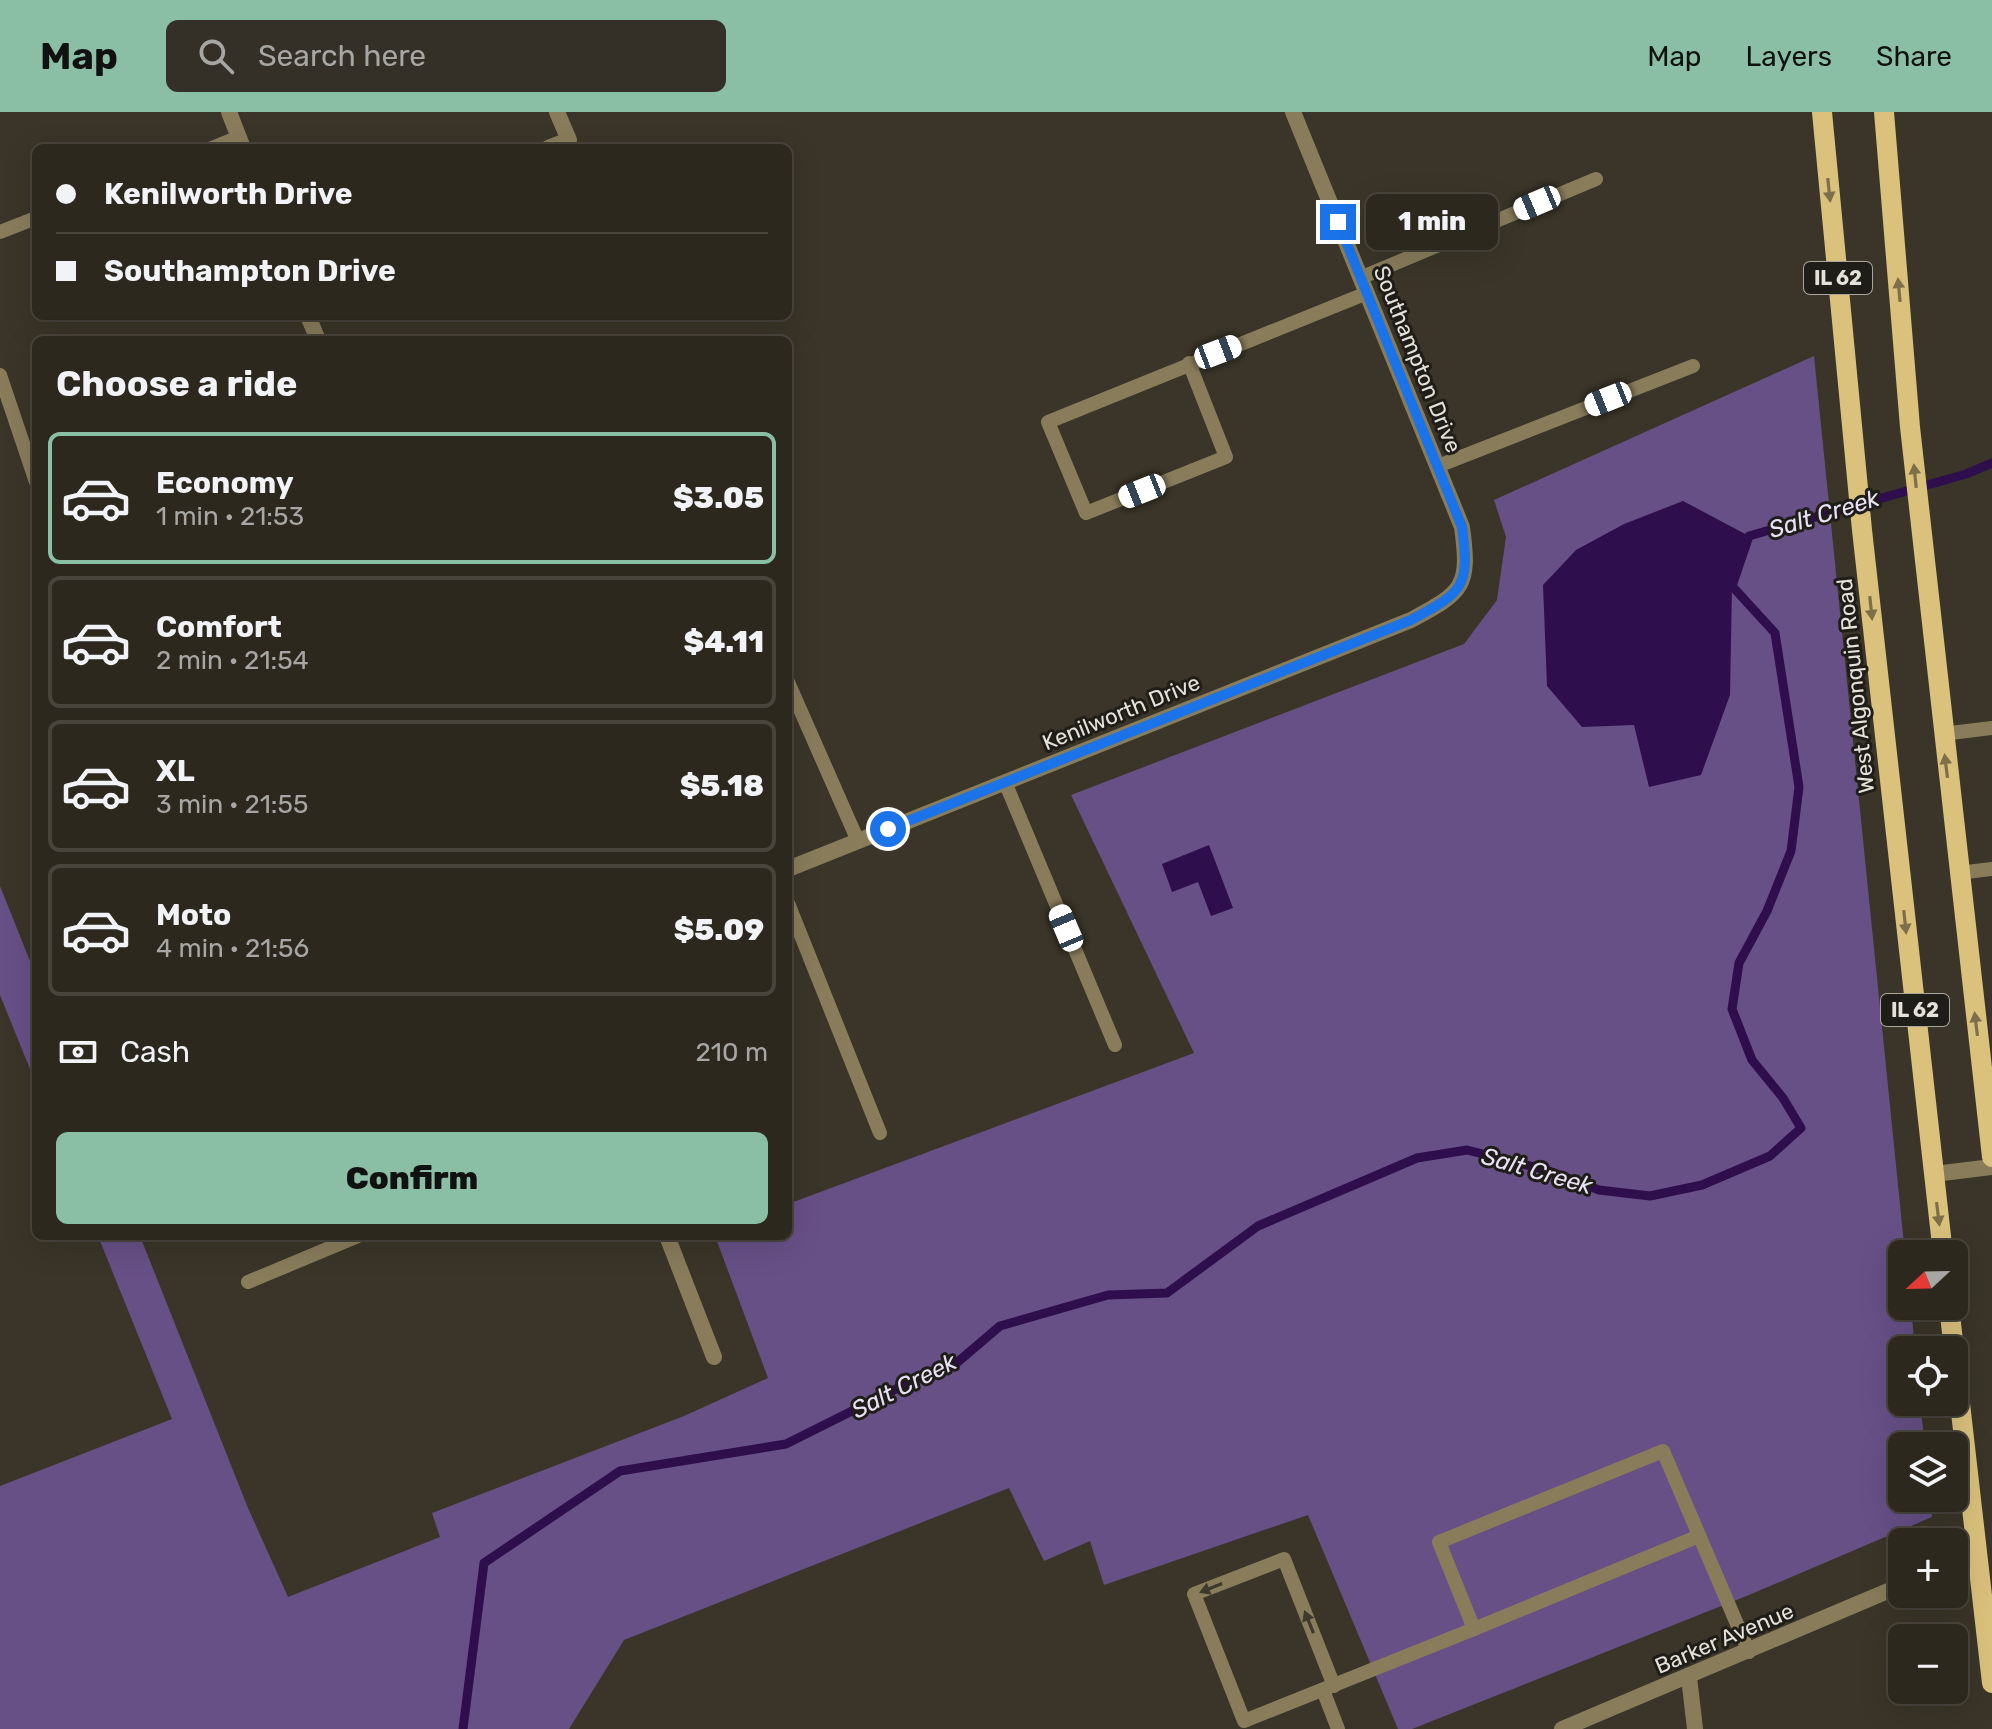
<!DOCTYPE html>
<meta charset="utf-8">
<style>
:root{--surface:#2c281e;--page:#343027;--text:#f1f3f6;--muted:#a6a6a4;--line:#48443c;--accent:#8abfa5}
body{margin:0;font-family:Rubik,sans-serif;background:var(--page);color:var(--text);height:100vh;display:flex;flex-direction:column;font-size:30px;white-space:nowrap}
*{box-sizing:border-box;margin:0}
p{font-size:26px;color:var(--muted)}
.icon{flex:none;width:44px;height:44px;fill:none;stroke:currentColor;stroke-width:2;stroke-linecap:round;stroke-linejoin:round}
.map{position:relative;flex:1;overflow:hidden}
.panel{position:absolute;left:32px;top:224px;width:760px;height:904px;display:flex;flex-direction:column;background:var(--surface);border-radius:12px;box-shadow:0 8px 32px #0002,0 0 0 2px var(--line)}
.panel>*{flex:none}
.hud{position:absolute;left:32px;top:32px;width:760px;height:176px;border-radius:12px;box-shadow:0 8px 32px #0002,0 0 0 2px var(--line);display:grid;align-content:center;height:176px;padding:0 24px;background:var(--surface)}
.needle{width:52px;rotate:248deg}
.tools{position:absolute;left:1888px;top:1128px;display:grid;gap:16px}
.tools a{display:grid;place-items:center;width:80px;height:80px;border-radius:12px;background:var(--surface);box-shadow:0 8px 32px #0002,0 0 0 2px var(--line);font-size:40px}
.end{position:absolute;width:36px;height:36px;margin:-18px;border:10px solid #1a73e8;background:#fff;box-shadow:0 0 0 4px #fff}
.from{border-radius:50%}
.bubble{position:absolute;height:56px;border-radius:12px;background:var(--surface);box-shadow:0 8px 32px #0002,0 0 0 2px var(--line);font-size:26px;font-weight:800;line-height:56px;text-align:center}
.car{position:absolute;width:24px;height:48px;margin:-24px -12px;border-radius:10px;box-shadow:0 0 6px 2px #0007;background:linear-gradient(#fff 24%,#345 0 40%,#fff 0 76%,#345 0 86%,#fff 0)}
.hud b{display:flex;align-items:center;gap:28px;height:76px;font-size:30px}
.hud b+b{border-top:2px solid var(--line)}
.hud i{width:20px;height:20px;background:var(--text)}
ul{padding:0;list-style:none}
li{display:flex;align-items:center;gap:24px;height:132px;margin:0 16px 12px;padding:0 8px;border:4px solid var(--line);border-radius:12px}
li div{flex:1}
li b{display:block;font-size:30px}
li em{font-style:normal;font-weight:800}
li.current{border-color:var(--accent)}
li>.icon{width:72px;height:72px;stroke-width:1.5}
h2{padding:0 24px;font-size:36px;line-height:96px}
.pay{display:flex;align-items:center;gap:20px;height:88px;padding:0 24px;font-size:30px}
.pay p{margin-inline-start:auto}
.action{display:flex;gap:16px;margin-top:auto;padding:16px 24px}
.action a{flex:1;height:92px;border-radius:12px;background:var(--accent);color:#111;font-size:32px;font-weight:800;line-height:92px;text-align:center}
header{display:flex;align-items:center;gap:48px;box-sizing:border-box;height:112px;padding:0 40px;background:var(--accent);color:#111}
header strong{font-size:38px}
nav{display:flex;gap:44px;margin-inline-start:auto;font-size:28px}
.search{width:560px;height:72px;background:var(--page);display:flex;align-items:center;gap:20px;box-sizing:border-box;padding:0 28px;border-radius:12px;color:var(--muted);font-size:30px}
.map>svg:first-child{display:block}
.green{fill:#675086}
.water{fill:#2f0e4d}
.lines{fill:none;stroke-linecap:round;stroke-linejoin:round}
.stream{stroke:#2f0e4d;stroke-width:9}
.lane{stroke:#887c5b;stroke-width:14}
.street{stroke:#887c5b;stroke-width:16}
.primary{stroke:#dac17c;stroke-width:20}
.oneway{fill:#7c6f4a}
.oneway2{fill:#3e3a2b}
.route{stroke:#1a73e8;stroke-width:10}
.labels{text-anchor:middle;stroke-width:6;stroke-linejoin:round;paint-order:stroke}
.shield{fill:#1f1d17;stroke:#a9a69e;stroke-width:2}
.shield-label{font-size:20px;font-weight:bold;fill:#e4e1d8}
.street-label{font-size:22px;fill:#e4e1d8;stroke:#1f1d17}
.water-label{font-size:24px;font-style:italic;fill:#e8e0f4;stroke:#1f1d17}
</style>
<header>
<strong>Map</strong>
<div class="search"><svg class="icon" aria-label="search" viewBox="0 0 24 24"><circle cx="10" cy="10" r="6"/><path d="M15 15l6 6"/></svg>Search here</div>
<nav><a>Map</a><a>Layers</a><a>Share</a></nav>
</header>
<div class="map">
<svg width="1992" height="1617" viewBox="0 0 1992 1617">
<rect width="100%" height="100%" fill="#3a3528"/>
<!-- green -->
<g class="green">
<path d="M 1814,244 L 1905,1142 L 1902,1142 L 1902,1194 L 1911,1194 L 1915,1238 L 1902,1238 L 1902,1290 L 1920,1290 L 1925,1334 L 1902,1334 L 1902,1386 L 1930,1386 L 1932,1405 L 1749,1483 L 1412,1617 L 1398,1617 L 1308,1403 L 1104,1473 L 1090,1429 L 1044,1449 L 1009,1376 L 624,1528 L 569,1617 L 0,1617 L 0,1374 L 172,1307 L 98,1124 L 140,1124 L 248,1396 L 288,1485 L 440,1425 L 432,1401 L 684,1304 L 768,1266 L 715,1124 L 788,1124 L 788,1092 L 1194,941 L 1071,683 L 1464,532 L 1497,488 L 1506,425 L 1494,388 Z"/>
<path d="M 0,774 L 36,864 L 36,972 L 0,883 Z"/>
</g>
<!-- water -->
<g class="water">
<path d="M 1683,389 L 1749,424 L 1732,474 L 1730,583 L 1701,663 L 1649,675 L 1634,613 L 1582,615 L 1547,574 L 1543,473 L 1576,438 L 1624,412 Z"/>
<path d="M 1209,733 L 1233,796 L 1211,804 L 1198,770 L 1172,780 L 1162,752 Z"/>
</g>
<g class="lines">
<!-- stream -->
<path class="stream" d="M 463,1617 L 484,1451 L 620,1359 L 786,1332 L 914,1268 L 953,1254 L 1000,1214 L 1108,1183 L 1167,1181 L 1258,1114 L 1417,1046 L 1467,1038 L 1546,1058 L 1599,1078 L 1650,1084 L 1702,1073 L 1770,1044 L 1801,1016 L 1783,986 L 1752,948 L 1732,897 L 1739,851 L 1767,799 L 1791,739 L 1799,675 L 1775,521 L 1732,474 L 1749,424 L 1966,362 L 1992,351"/>
<!-- lane -->
<g class="lane">
<path d="M 212,36 L 239,25"/>
<path d="M 0,120 L 36,106"/>
<path d="M 1360,166 L 1596,67"/>
<path d="M 1189,251 L 1226,345 L 1086,401 L 1048,310 L 1367,181"/>
<path d="M 0,263 L 36,370"/>
<path d="M 1438,354 L 1693,254"/>
<path d="M 788,570 L 858,729"/>
<path d="M 1942,622 L 1992,616"/>
<path d="M 1005,670 L 1115,933"/>
<path d="M 1958,761 L 1992,757"/>
<path d="M 788,791 L 880,1021"/>
<path d="M 248,1170 L 358,1124"/>
<path d="M 1474,1517 L 1699,1424"/>
<path d="M 1334,1574 L 1284,1447 L 1194,1482 L 1244,1609 L 1474,1517 L 1439,1430 L 1663,1339 L 1749,1540"/>
<path d="M 1323,1578 L 1338,1617"/>
</g>
<!-- street -->
<g class="street">
<path d="M 229,0 L 243,36"/>
<path d="M 548,36 L 569,28 L 557,0"/>
<path d="M 308,204 L 318,228"/>
<path d="M 788,757 L 1411,508 C 1464,480 1470,474 1462,415 L 1293,0"/>
<path d="M 1934,1062 L 1992,1055"/>
<path d="M 667,1124 L 714,1245"/>
<path d="M 1954,1450 L 1977,1439"/>
<path d="M 1689,1565 L 1695,1617"/>
<path d="M 1562,1617 L 1902,1473"/>
</g>
<!-- primary -->
<g class="primary">
<path d="M 1822,0 L 1862,418 L 1943,1142"/>
<path d="M 1884,0 L 1910,315 L 1992,1045"/>
<path d="M 1949,1194 L 1954,1238"/>
<path d="M 1954,1239 L 1992,1571"/>
</g>
</g>
<!-- one-way arrows -->
<defs><path id="oneway-solid" d="M-6-.8H1V-3.2L6.5 0L1 3.2V.8H-6Z" transform="scale(2)"/></defs>
<g class="oneway">
<use href="#oneway-solid" transform="translate(1829 78) rotate(84)"/>
<use href="#oneway-solid" transform="translate(1899 178) rotate(-95)"/>
<use href="#oneway-solid" transform="translate(1915 364) rotate(-96)"/>
<use href="#oneway-solid" transform="translate(1871 496) rotate(84)"/>
<use href="#oneway-solid" transform="translate(1946 654) rotate(-97)"/>
<use href="#oneway-solid" transform="translate(1905 810) rotate(84)"/>
<use href="#oneway-solid" transform="translate(1976 912) rotate(-97)"/>
<use href="#oneway-solid" transform="translate(1938 1102) rotate(83)"/>
</g>
<g class="oneway2">
<use href="#oneway-solid" transform="translate(1211 1476) rotate(158)"/>
<use href="#oneway-solid" transform="translate(1309 1510) rotate(-112)"/>
</g>
<g class="lines">
<!-- route -->
<path class="route" d="M 888,717 L 1411,508 C 1464,480 1470,474 1462,415 L 1338,110"/>
</g>
<g class="labels">
<!-- shield labels -->
<g class="shield">
<rect x="1804" y="150" width="68" height="32" rx="6"/>
<rect x="1881" y="882" width="68" height="32" rx="6"/>
</g>
<g class="shield-label">
<text x="1838" y="173">IL 62</text>
<text x="1915" y="905">IL 62</text>
</g>
<!-- street labels -->
<g class="street-label">
<text transform="translate(1418 247) rotate(68)" y="8">Southampton Drive</text>
<text transform="translate(1855 574) rotate(-96)" y="8">West Algonquin Road</text>
<text transform="translate(1121 600) rotate(-22)" y="8">Kenilworth Drive</text>
<text transform="translate(1724 1526) rotate(-23)" y="8">Barker Avenue</text>
</g>
<!-- water labels -->
<g class="water-label">
<text transform="translate(1824 402) rotate(-17)" y="8">Salt Creek</text>
<text transform="translate(1537 1059) rotate(16)" y="8">Salt Creek</text>
<text transform="translate(904 1274) rotate(-27)" y="8">Salt Creek</text>
</g>
</g>
</svg>
<div class="tools">
<a><svg class="needle" viewBox="-14 -14 28 28"><path d="M0-13l5 13h-10z" fill="#e53935"/><path d="M0 13l5-13h-10z" fill="#a6a6a4"/></svg></a>
<a><svg class="icon" aria-label="locate" viewBox="0 0 24 24"><circle cx="12" cy="12" r="6"/><path d="M12 2v4M12 18v4M2 12h4M18 12h4"/></svg></a>
<a><svg class="icon" aria-label="layers" viewBox="0 0 24 24"><path d="M12 4l9 5-9 5-9-5zM3 14l9 5 9-5"/></svg></a>
<a>+</a>
<a>−</a>
</div>
<i class="end from" style="left:888px;top:717px"></i>
<i class="end" style="left:1338px;top:110px"></i>
<div class="bubble" style="left:1366px;top:82px;width:132px">1 min</div>
<i class="car" style="left:1537px;top:91px;rotate:247deg"></i>
<i class="car" style="left:1218px;top:240px;rotate:69deg"></i>
<i class="car" style="left:1608px;top:287px;rotate:248deg"></i>
<i class="car" style="left:1142px;top:379px;rotate:248deg"></i>
<i class="car" style="left:1066px;top:816px;rotate:337deg"></i>
<div class="hud">
<b><i class="from"></i>Kenilworth Drive</b>
<b><i></i>Southampton Drive</b>
</div>
<section class="panel">
<h2>Choose a ride</h2>
<ul>
<li class="current"><svg class="icon" aria-label="car" viewBox="0 0 24 24"><path d="M5 17H2v-5l4-1 3-4h7l3 4 3 1v5h-3M9 17h6M6 11h13"/><circle cx="7" cy="17" r="2"/><circle cx="17" cy="17" r="2"/></svg><div><b>Economy</b><p>1 min · 21:53</p></div><em>$3.05</em></li>
<li><svg class="icon" aria-label="car" viewBox="0 0 24 24"><path d="M5 17H2v-5l4-1 3-4h7l3 4 3 1v5h-3M9 17h6M6 11h13"/><circle cx="7" cy="17" r="2"/><circle cx="17" cy="17" r="2"/></svg><div><b>Comfort</b><p>2 min · 21:54</p></div><em>$4.11</em></li>
<li><svg class="icon" aria-label="car" viewBox="0 0 24 24"><path d="M5 17H2v-5l4-1 3-4h7l3 4 3 1v5h-3M9 17h6M6 11h13"/><circle cx="7" cy="17" r="2"/><circle cx="17" cy="17" r="2"/></svg><div><b>XL</b><p>3 min · 21:55</p></div><em>$5.18</em></li>
<li><svg class="icon" aria-label="car" viewBox="0 0 24 24"><path d="M5 17H2v-5l4-1 3-4h7l3 4 3 1v5h-3M9 17h6M6 11h13"/><circle cx="7" cy="17" r="2"/><circle cx="17" cy="17" r="2"/></svg><div><b>Moto</b><p>4 min · 21:56</p></div><em>$5.09</em></li>
</ul>
<div class="pay"><svg class="icon" aria-label="cash" viewBox="0 0 24 24"><path d="M3 7h18v10H3z"/><circle cx="12" cy="12" r="2"/></svg>Cash<p>210 m</p></div>
<div class="action"><a>Confirm</a></div>
</section>
</div>
